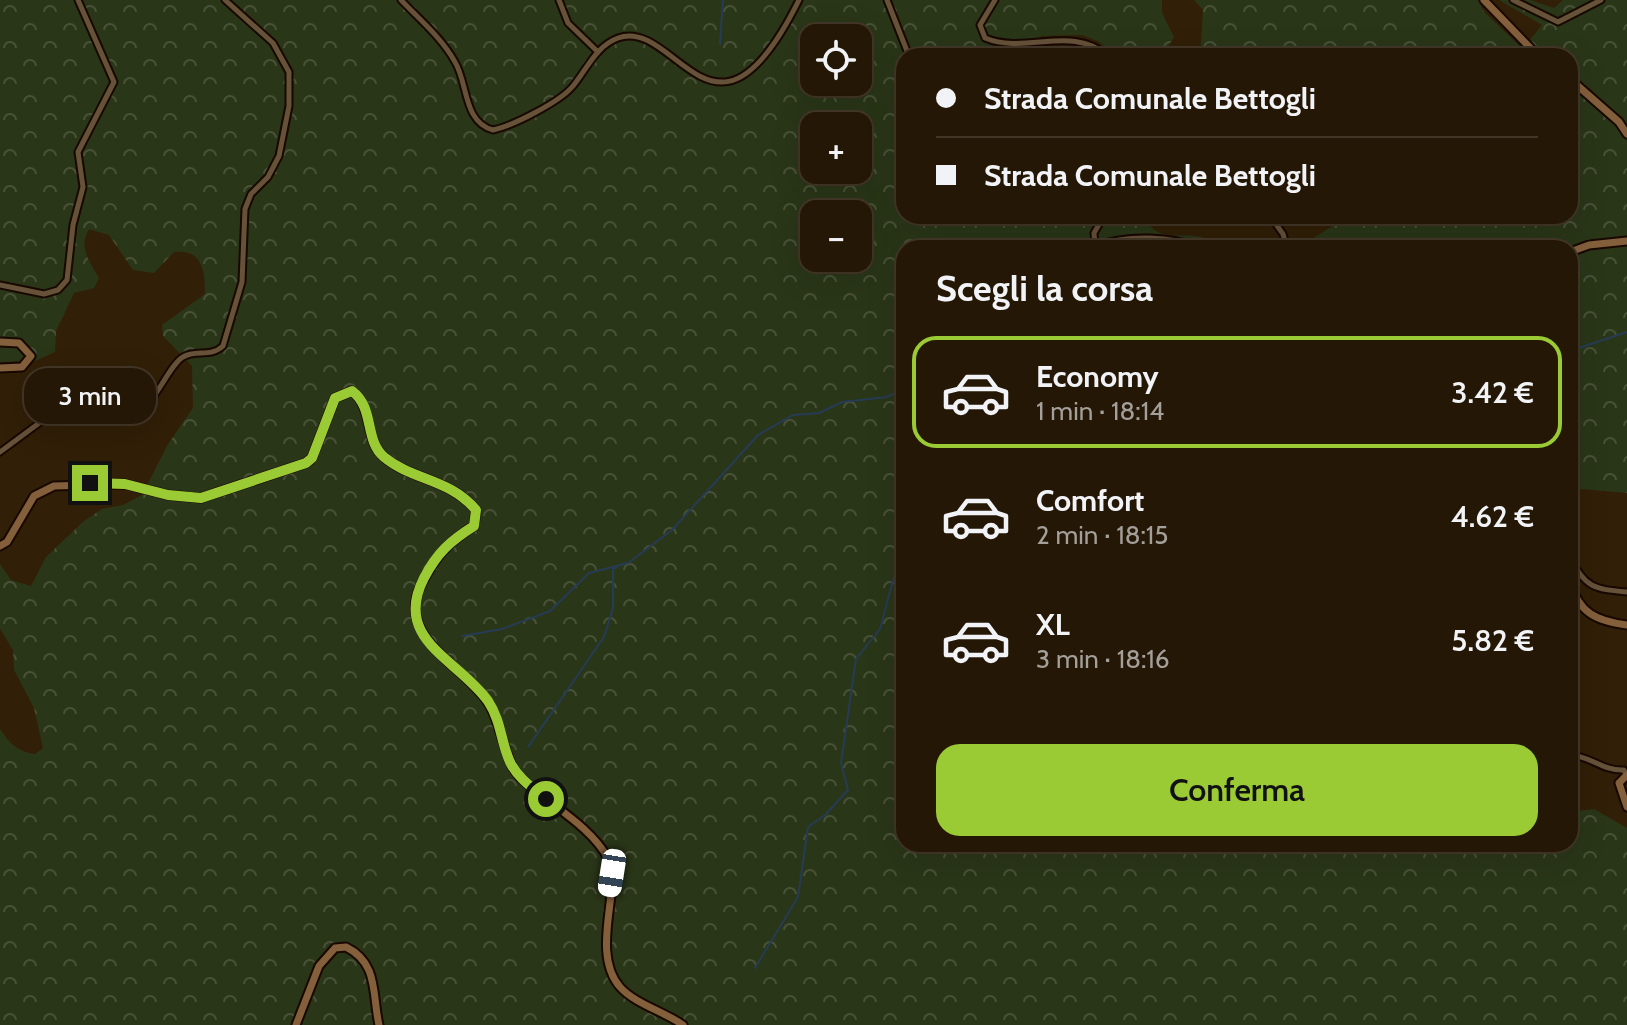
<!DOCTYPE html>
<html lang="it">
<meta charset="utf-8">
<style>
:root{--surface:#251705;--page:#2d200f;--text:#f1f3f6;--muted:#a39f9a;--line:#423627;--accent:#9acb34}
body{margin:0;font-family:Cabin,sans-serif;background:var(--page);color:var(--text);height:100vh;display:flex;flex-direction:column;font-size:30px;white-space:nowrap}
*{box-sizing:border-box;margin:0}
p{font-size:26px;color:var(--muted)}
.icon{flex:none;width:44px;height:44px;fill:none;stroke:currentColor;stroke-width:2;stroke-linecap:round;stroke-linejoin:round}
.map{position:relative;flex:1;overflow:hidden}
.side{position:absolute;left:896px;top:240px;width:682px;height:612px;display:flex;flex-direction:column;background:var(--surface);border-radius:24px;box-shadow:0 8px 32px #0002,0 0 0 2px var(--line)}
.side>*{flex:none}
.banner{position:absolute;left:896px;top:48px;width:682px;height:176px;border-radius:24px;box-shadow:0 8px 32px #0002,0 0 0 2px var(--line);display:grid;align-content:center;height:176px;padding:0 40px;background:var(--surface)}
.tools{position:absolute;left:800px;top:24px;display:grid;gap:16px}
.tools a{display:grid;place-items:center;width:72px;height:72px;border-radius:16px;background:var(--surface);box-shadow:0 8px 32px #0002,0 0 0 2px var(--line);font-size:40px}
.end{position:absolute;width:36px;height:36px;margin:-18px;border:10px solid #9acb34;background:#111;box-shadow:0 0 0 4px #111}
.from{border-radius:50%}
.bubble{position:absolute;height:56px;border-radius:24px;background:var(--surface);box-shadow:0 8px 32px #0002,0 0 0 2px var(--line);font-size:26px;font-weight:600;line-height:56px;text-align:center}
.car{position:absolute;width:24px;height:48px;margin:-24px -12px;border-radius:10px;box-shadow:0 0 6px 2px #0007;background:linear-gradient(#fff 24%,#345 0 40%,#fff 0 76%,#345 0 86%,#fff 0)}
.banner b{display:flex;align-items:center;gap:28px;height:76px;font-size:30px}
.banner b+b{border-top:2px solid var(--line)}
.banner i{width:20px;height:20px;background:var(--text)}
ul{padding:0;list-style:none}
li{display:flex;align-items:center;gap:24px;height:112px;margin:0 16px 12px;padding:0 24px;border:4px solid transparent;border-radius:24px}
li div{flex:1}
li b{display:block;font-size:30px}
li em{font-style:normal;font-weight:600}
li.active{border-color:var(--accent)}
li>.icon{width:72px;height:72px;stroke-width:1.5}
h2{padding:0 40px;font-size:36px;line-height:96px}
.button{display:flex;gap:16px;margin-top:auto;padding:16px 40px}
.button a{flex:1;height:92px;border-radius:24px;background:var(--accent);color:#111;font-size:32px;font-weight:600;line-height:92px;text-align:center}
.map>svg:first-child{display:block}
.forest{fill:url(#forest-crowns);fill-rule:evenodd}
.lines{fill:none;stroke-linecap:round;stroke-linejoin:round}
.stream{stroke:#263c56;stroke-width:2}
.street-casing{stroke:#180800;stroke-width:9}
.secondary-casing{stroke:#180800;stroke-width:11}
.street{stroke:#665139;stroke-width:5}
.secondary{stroke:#835f3c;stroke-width:7}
.route{stroke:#9acb34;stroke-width:10}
</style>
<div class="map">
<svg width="1627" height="1025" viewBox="0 0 1627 1025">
<defs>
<pattern id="forest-crowns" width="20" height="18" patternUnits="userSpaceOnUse" patternTransform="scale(2)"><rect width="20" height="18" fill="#2a3618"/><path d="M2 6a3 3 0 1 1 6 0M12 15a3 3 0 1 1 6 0" fill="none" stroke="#495238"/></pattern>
</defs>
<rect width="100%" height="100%" fill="#311f07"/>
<!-- forest -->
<g class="forest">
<path d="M 0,0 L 1162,0 L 1162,13 L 1174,37 L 1162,56 L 1115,56 L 1098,41 L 1082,35 L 1041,36 L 1033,56 L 904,56 L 904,216 L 1012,216 L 1022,221 L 1032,216 L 1144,216 C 1156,241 1173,234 1196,236 C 1206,237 1218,244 1228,248 L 904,248 L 904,844 L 1570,844 L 1570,812 L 1594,809 L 1627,828 L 1627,1025 L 0,1025 L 0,729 C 9,743 18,752 35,754 L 43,748 L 34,708 L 14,670 L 13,650 L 0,629 L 0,564 L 11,580 L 31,586 L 46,557 L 84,521 L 102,509 L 123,505 L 142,495 L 168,444 L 193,408 L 192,366 L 163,336 L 162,325 L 205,294 C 205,271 203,249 174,252 L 154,273 L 133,270 L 109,235 L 89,229 C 78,247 89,261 99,278 L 94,288 L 74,293 L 56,331 L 55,352 L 35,361 L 0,362 ZM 814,38 L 858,38 L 858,82 L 814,82 ZM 814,126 L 858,126 L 858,170 L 814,170 ZM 814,214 L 858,214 L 858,258 L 814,258 Z"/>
<path d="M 1194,0 L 1478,0 L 1484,12 L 1523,49 L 1542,25 L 1499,0 L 1530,0 L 1554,8 L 1563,0 L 1627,0 L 1627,493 L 1570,488 L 1570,248 L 1298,248 L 1348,216 L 1570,216 L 1570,56 L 1200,56 L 1203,10 Z"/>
</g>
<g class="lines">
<!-- stream -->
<g class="stream">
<path d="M 720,44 L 723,0"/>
<path d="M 1570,351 L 1627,332"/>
<path d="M 462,636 L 502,629 L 550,611 L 589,573 L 628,563 L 672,530 L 758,435 L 793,415 L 819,413 L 842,402 L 887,397 L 904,388"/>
<path d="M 528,747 L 604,637 L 613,608 L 613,569 L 617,567"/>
<path d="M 755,968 L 798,897 L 808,827 L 825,815 L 848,790 L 841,763 L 856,659 L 880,629 L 903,543 L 897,471 L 900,391"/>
</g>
<!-- street casing -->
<g class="street-casing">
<g id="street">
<path d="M 401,0 C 419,19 442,38 455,62 C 468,83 463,122 493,130 C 512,126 560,102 573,86 C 587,69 596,46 618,38 C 677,17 714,172 799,0"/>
<path d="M 559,0 L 568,23 L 598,52"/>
<path d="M 887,0 L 909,56"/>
<path d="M 995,0 L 980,25 L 985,38 C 1026,55 1072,24 1108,56"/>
<path d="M 1513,0 L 1558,22 L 1601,0"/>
<path d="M 1104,216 L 1094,233 L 1095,246 C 1129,234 1170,236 1205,248"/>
<path d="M 1270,216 L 1283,234 L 1287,248"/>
<path d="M 0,285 L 44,294 L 58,290 L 67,280 L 73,225 L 83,187 L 78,152 L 114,82 L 78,0"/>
<path d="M 0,452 L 50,415 C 86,408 119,432 150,401 C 160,390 173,362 183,357 C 196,349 210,358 223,346 L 242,282 L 245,209 L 251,194 L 268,177 L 279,156 L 289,106 L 289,72 L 273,43 L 225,0"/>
<path d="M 1570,557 C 1585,588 1594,589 1627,592"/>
<path d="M 1570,755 C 1591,756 1602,771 1624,770 L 1626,775"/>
</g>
</g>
<!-- secondary casing -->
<g class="secondary-casing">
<g id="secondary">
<path d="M 1484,0 L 1538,56"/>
<path d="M 1570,79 L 1619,122 L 1627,134"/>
<path d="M 1570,252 L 1589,245 L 1627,241"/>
<path d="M 0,342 L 19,343 L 31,356 L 22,367 L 0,368"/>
<path d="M 0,546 L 7,542 L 34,496 L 54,486 L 125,484 L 168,495 L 201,498 L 306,463 L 312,458 L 335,398 L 352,391 C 374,408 364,440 384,457 C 413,481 449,478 476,510 L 474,526 C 448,542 436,556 422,583 C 393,638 465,665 489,704 C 502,725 504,760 519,776 C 547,804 588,823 608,858 C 623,886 589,951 620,987 C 635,1004 665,1012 683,1025"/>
<path d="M 1570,582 C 1579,613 1596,621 1627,625"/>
<path d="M 1627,775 L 1619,783 L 1627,807"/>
<path d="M 296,1025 L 319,966 L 335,948 L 346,947 C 379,963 372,995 379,1025"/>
</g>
</g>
<!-- street -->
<use href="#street" class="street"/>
<!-- secondary -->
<use href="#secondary" class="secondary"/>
</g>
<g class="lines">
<!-- route -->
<path class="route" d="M 90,483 L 125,484 L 168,495 L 201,498 L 306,463 L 312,458 L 335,398 L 352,391 C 375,408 364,440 384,457 C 413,481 449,478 476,510 L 474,526 C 450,541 437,553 424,578 C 392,640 458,659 488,701 C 502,722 501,745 511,764 C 519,779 533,788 546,799"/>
</g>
</svg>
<div class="tools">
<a><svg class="icon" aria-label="locate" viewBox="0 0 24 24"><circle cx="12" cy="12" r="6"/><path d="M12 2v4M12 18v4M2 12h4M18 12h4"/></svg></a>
<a>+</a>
<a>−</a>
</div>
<i class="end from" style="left:546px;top:799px"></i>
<i class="end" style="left:90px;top:483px"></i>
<div class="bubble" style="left:24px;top:368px;width:132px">3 min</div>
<i class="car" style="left:612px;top:873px;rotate:189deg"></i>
<div class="banner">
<b><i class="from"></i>Strada Comunale Bettogli</b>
<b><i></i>Strada Comunale Bettogli</b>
</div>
<section class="side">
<h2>Scegli la corsa</h2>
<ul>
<li class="active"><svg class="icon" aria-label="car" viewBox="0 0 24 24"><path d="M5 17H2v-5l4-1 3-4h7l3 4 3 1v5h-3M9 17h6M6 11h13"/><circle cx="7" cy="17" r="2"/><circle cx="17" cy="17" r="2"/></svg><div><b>Economy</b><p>1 min · 18:14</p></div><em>3.42 €</em></li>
<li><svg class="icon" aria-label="car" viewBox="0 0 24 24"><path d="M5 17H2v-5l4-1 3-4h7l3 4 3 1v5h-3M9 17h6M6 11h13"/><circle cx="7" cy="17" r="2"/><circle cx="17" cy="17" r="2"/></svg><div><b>Comfort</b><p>2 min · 18:15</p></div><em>4.62 €</em></li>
<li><svg class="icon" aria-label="car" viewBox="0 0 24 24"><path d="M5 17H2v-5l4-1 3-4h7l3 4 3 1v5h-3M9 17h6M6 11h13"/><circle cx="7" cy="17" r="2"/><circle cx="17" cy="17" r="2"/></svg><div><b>XL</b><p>3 min · 18:16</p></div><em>5.82 €</em></li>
</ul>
<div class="button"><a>Conferma</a></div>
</section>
</div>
